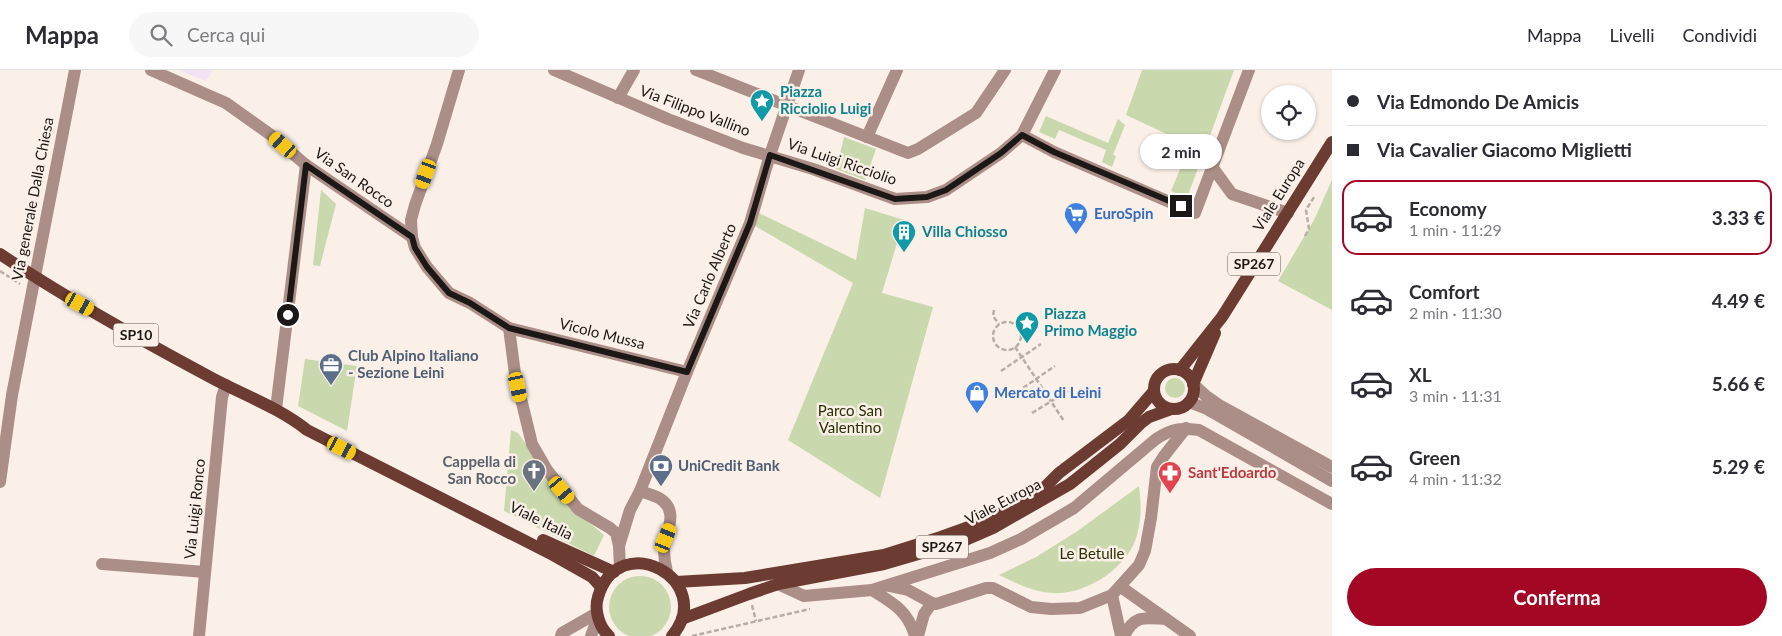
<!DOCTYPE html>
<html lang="it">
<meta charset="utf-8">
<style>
:root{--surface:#fff;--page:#f7f7f7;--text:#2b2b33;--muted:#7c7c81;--line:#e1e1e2;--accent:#a40724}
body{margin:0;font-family:Lato,sans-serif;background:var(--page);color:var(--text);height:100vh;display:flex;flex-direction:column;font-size:19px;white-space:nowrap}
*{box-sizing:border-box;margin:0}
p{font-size:16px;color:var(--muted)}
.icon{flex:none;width:28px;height:28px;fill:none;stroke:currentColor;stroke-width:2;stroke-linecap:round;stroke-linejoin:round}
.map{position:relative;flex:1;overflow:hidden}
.details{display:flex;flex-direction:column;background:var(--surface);width:450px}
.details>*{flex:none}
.guide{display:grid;align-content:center;height:110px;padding:0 15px;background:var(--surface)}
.tools{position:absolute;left:1261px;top:15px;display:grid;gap:10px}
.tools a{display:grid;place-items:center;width:55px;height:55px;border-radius:50%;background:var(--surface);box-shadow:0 1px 4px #0004;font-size:25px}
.end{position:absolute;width:22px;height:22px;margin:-11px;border:6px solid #1b1815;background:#fff;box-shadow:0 0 0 2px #fff}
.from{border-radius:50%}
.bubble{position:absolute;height:35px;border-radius:18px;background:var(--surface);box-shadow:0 1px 4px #0004;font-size:16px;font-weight:700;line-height:35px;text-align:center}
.car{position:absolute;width:15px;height:30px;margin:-15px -8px;border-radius:6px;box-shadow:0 0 4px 1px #0007;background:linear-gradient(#f5c518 24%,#345 0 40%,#f5c518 0 76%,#345 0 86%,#f5c518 0)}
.guide b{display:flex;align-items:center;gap:18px;height:48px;font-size:19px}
.guide b+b{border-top:1px solid var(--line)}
.guide i{width:12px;height:12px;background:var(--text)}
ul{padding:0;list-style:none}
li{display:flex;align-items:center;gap:15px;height:75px;margin:0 10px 8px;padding:0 5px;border:2px solid transparent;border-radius:15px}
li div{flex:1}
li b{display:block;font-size:19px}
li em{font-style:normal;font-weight:700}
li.selected{border-color:var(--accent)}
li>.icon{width:45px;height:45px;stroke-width:1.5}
.primary-button{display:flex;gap:10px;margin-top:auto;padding:10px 15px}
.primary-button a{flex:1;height:58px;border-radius:30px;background:var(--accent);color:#fff;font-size:20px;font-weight:700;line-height:58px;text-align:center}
header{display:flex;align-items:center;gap:30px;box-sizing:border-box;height:70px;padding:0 25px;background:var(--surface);border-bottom:1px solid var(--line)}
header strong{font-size:24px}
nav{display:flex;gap:28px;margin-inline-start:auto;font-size:18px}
.search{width:350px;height:45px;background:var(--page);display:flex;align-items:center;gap:12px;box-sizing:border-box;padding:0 18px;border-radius:28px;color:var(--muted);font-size:19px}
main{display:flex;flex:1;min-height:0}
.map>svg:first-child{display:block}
.education{fill:#f3e2f4}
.green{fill:#c9d8ad}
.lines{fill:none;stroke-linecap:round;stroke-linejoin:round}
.path{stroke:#b7aea8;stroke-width:2.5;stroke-dasharray:5 2.5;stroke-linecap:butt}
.minor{stroke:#ab8e87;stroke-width:12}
.major{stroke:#6c3c33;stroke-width:12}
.route{stroke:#1b1815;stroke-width:6}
.labels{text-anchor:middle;stroke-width:5;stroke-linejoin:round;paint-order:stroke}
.shield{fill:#fbf0e8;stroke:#5e5954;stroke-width:1}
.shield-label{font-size:14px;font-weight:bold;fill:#1b1815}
.culture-label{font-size:15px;font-weight:bold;fill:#0d838f;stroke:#fbf0e8;text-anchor:start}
.street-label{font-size:15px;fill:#1b1815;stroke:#fbf0e8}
.shop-label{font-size:15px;font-weight:bold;fill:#366cbe;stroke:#fbf0e8;text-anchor:start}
.service-label{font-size:15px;font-weight:bold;fill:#4e5e75;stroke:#fbf0e8;text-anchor:start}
.park-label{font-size:15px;fill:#263104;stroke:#fbf0e8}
.worship-label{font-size:15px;font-weight:bold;fill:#5b616d;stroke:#fbf0e8;text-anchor:end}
.health-label{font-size:15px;font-weight:bold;fill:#be3a42;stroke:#fbf0e8;text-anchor:start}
</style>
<header>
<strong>Mappa</strong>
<div class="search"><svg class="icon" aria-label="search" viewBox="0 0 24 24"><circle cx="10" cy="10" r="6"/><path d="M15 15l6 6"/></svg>Cerca qui</div>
<nav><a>Mappa</a><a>Livelli</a><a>Condividi</a></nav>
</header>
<main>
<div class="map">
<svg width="1332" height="566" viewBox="0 0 1332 566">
<rect width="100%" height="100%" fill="#fbf0e8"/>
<!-- education -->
<path class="education" d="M 178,0 L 213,0 L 206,11 Z"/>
<!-- green -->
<g class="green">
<path d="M 1142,0 L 1234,0 L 1187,128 L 1171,121 L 1190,75 L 1126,45 Z"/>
<path d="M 1046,46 L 1108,73 L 1118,49 L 1125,55 L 1113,85 L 1116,86 L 1112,97 L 1102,92 L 1106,80 L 1059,60 L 1055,69 L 1039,62 Z"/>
<path d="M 844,67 L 876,79 L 865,110 L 836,99 Z"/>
<path d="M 1332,110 L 1332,240 L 1278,211 L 1314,150 Z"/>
<path d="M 321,120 L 336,134 L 320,196 L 313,195 Z"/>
<path d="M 865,138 L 904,150 L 882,223 L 933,237 L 880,428 L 788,370 L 853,213 L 750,153 L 755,141 L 856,190 Z"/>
<path d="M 305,289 L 357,296 L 347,361 L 298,336 Z"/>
<circle cx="1175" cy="318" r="10"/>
<path d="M 511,360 L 518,363 L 542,396 L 561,429 L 604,465 L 594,486 L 504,441 Z"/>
<path d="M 1139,416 C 1141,433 1142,448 1137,465 C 1129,496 1089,523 1058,523 C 1036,524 1018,514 999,505 L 1036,487 L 1076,462 Z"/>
<circle cx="640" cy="537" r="31"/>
</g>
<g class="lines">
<!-- path -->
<g class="path">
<path d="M 1305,166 L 1309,159 L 1306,140 L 1314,127"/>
<path d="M 0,201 L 20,214"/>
<path d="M 994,240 L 993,246 L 999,254"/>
<circle cx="1007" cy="266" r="14"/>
<path d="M 1015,277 L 1064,351"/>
<path d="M 1001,301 L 1041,274"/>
<path d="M 1017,322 L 1055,296"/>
<path d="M 1032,343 L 1071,319"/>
<path d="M 752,535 L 756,551"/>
<path d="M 692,566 L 810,539"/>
</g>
<!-- minor -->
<g class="minor">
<path d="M 151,0 L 226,33 L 271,65 L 306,95 L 412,167"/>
<path d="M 459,0 L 437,74 L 415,135 L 411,150 L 412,167 L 415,178 L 427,197 L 449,223 L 470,233 L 509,258 L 515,304 L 532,374 L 547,400 L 578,439 L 610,458 L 616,463 L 619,476"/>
<path d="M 554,0 L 668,49 L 743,78 L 813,99 L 895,129 L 927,127 L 946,120 L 1001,83 L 1022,65 L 1055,0"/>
<path d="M 696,0 L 908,83 L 918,79 L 976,43 L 1005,0"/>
<path d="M 618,28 L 634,0"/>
<path d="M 1022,65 L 1054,82 L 1195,143 L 1249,0"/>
<path d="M 867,67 L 897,0"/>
<path d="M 1213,98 L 1232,124 L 1288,143"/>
<path d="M 509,258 L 687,302"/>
<path d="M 1193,314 L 1206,326 L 1219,335 L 1332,397"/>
<path d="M 1189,332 L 1207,339 L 1332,411"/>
<path d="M 276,339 L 306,95"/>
<path d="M 0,412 L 12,325 L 75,0"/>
<path d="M 640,421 C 646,423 653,425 659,428 C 680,440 666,462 664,479 C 664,487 665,494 667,502"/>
<path d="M 102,494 L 205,502"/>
<path d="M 620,498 L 619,476 L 630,440 L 640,421 L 687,302 L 750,153 L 770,85 L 799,0"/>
<path d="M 778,514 L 804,526 L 872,520 L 990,483 L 1021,469 L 1074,438 L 1156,369 C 1173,358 1180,358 1199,360 L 1332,434"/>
<path d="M 889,516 L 908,520 L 932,533 L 936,534 L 986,518 L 993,518 L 1031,537 L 1051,539 L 1080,538 L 1112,525 L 1139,495 L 1145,481 L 1151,448 L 1157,397 L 1164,386 L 1186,358"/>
<path d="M 1121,517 L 1190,566"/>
<path d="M 872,520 C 893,533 908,541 915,566"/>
<path d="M 1112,525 L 1121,566"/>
<path d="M 199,566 L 222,327 L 226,315"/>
<path d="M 561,566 L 562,563 L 597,543"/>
<path d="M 591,566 L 598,547"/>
<path d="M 918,566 L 924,544 L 932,533"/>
<path d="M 1124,566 C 1135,544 1145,548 1166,549"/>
</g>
<!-- major -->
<g class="major">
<path d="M 0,184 C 67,229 139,269 210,307 C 243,325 278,337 307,360 L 553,485 L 592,507 L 601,517"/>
<circle cx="1174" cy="319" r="20"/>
<path d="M 1180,300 L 1222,247 L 1332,72"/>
<path d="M 1193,314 L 1215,263"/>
<path d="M 543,470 L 614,502"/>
<path d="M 676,512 L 745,508 L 884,485 L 941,467 L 991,449 L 1041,421 L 1059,403 L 1129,350 L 1154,321"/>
<path d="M 682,549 L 749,524 L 778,514 L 884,494 L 963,471 L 993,458 L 1070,414 L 1120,374 L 1141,353 L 1149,347 L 1171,339"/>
<path d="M 609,566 C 599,557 594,540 598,527 C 619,456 718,511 672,566"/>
</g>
</g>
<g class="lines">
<!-- route -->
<path class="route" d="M 288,245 L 306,95 L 412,167 L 415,178 L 427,197 L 449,223 L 470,233 L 509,258 L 687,302 L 750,153 L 770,85 L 895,129 L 927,127 L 946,120 L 1001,83 L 1022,65 L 1054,82 L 1181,136"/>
</g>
<!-- icons -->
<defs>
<g id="sight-pin" transform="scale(1.25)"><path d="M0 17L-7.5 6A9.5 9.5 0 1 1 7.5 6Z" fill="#0f9aa8" stroke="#fbf0e8"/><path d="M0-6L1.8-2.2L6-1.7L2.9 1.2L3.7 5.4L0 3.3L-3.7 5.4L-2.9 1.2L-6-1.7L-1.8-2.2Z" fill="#fff"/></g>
<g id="supermarket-pin" transform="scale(1.25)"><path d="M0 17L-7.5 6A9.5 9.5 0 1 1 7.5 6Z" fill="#3f7fe0" stroke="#fbf0e8"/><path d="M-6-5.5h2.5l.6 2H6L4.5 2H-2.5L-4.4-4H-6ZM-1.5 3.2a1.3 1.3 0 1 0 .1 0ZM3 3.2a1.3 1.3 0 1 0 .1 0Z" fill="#fff"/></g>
<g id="building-pin" transform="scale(1.25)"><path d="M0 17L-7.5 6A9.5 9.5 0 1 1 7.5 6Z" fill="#0f9aa8" stroke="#fbf0e8"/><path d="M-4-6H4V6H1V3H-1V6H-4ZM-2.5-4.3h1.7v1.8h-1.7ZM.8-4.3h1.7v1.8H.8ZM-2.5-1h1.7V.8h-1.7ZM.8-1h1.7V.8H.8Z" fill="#fff"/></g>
<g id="office-pin" transform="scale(1.25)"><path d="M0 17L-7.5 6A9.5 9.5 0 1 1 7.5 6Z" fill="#5c6f8a" stroke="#fbf0e8"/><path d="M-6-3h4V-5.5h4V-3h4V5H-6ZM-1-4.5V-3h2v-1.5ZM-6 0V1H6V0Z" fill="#fff"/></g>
<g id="shop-pin" transform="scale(1.25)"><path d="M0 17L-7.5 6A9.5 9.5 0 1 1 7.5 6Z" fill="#3f7fe0" stroke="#fbf0e8"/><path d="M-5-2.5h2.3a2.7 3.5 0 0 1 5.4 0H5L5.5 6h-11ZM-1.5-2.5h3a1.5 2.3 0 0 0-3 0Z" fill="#fff"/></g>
<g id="bank-pin" transform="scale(1.25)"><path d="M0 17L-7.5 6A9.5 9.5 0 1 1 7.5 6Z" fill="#5c6f8a" stroke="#fbf0e8"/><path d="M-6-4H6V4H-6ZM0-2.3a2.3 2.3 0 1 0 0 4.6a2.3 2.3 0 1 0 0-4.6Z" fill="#fff"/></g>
<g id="church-pin" transform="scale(1.25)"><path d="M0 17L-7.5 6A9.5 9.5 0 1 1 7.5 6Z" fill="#6b7280" stroke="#fbf0e8"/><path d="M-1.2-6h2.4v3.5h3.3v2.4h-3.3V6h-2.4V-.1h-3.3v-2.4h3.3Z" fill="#fff"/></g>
<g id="pharmacy-pin" transform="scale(1.25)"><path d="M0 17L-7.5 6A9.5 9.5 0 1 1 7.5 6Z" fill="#e0444e" stroke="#fbf0e8"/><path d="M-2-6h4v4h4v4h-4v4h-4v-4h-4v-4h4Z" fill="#fff"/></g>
</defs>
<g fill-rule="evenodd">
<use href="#sight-pin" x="762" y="31"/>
<use href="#supermarket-pin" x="1076" y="144"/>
<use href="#building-pin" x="904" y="162"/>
<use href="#sight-pin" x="1027" y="253"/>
<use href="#office-pin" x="331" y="295"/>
<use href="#shop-pin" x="977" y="323"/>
<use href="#bank-pin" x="661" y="396"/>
<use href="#church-pin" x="534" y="401"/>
<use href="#pharmacy-pin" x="1170" y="403"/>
</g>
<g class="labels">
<!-- shield labels -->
<g class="shield">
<rect x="1228" y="182.5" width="52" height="23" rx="4"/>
<rect x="113.5" y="253.5" width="45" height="23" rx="4"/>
<rect x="916" y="465.5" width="52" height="23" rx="4"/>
</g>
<g class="shield-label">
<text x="1254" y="199">SP267</text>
<text x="136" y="270">SP10</text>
<text x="942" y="482">SP267</text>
</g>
<!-- culture labels -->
<g class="culture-label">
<text x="780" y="27">Piazza<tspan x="780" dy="17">Ricciolio Luigi</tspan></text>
<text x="922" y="167">Villa Chiosso</text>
<text x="1044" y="249">Piazza<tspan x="1044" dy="17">Primo Maggio</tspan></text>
</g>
<!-- street labels -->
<g class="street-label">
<text transform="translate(695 41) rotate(21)" y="5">Via Filippo Vallino</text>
<text transform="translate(842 92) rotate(19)" y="5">Via Luigi Ricciolio</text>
<text transform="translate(354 108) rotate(35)" y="5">Via San Rocco</text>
<text transform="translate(1279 125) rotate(-58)" y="5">Viale Europa</text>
<text transform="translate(33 129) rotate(-79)" y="5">Via generale Dalla Chiesa</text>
<text transform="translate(710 206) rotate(-67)" y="5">Via Carlo Alberto</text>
<text transform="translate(602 264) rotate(14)" y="5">Vicolo Mussa</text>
<text transform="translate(1003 432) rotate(-27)" y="5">Viale Europa</text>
<text transform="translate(195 439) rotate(-84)" y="5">Via Luigi Ronco</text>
<text transform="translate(541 451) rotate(26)" y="5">Viale Italia</text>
</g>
<!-- shop labels -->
<g class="shop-label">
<text x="1094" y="149">EuroSpin</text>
<text x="994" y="328">Mercato di Leini</text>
</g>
<!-- service labels -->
<g class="service-label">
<text x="348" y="291">Club Alpino Italiano<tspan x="348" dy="17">- Sezione Leinì</tspan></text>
<text x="678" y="401">UniCredit Bank</text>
</g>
<!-- park labels -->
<g class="park-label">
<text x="850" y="346">Parco San<tspan x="850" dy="17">Valentino</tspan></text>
<text x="1092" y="489">Le Betulle</text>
</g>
<!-- worship labels -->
<g class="worship-label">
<text x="516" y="397">Cappella di<tspan x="516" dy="17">San Rocco</tspan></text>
</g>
<!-- health labels -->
<g class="health-label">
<text x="1188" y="408">Sant'Edoardo</text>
</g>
</g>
</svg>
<div class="tools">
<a><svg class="icon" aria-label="locate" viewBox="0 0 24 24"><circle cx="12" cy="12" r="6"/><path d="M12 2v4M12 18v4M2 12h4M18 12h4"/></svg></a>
</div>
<i class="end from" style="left:288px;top:245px"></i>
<i class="end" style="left:1181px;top:136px"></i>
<div class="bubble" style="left:1140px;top:64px;width:82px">2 min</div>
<i class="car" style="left:283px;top:75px;rotate:311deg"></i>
<i class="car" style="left:426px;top:104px;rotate:200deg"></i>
<i class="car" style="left:80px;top:234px;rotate:119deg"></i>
<i class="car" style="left:518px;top:317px;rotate:168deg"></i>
<i class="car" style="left:342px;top:378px;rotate:117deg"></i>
<i class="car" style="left:562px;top:420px;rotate:140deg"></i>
<i class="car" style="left:666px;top:468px;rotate:22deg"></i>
</div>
<section class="details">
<div class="guide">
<b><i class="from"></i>Via Edmondo De Amicis</b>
<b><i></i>Via Cavalier Giacomo Miglietti</b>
</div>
<ul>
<li class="selected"><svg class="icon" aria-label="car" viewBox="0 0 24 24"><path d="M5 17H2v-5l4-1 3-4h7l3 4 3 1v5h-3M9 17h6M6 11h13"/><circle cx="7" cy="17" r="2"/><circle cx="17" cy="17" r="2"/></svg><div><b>Economy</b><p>1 min · 11:29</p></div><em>3.33 €</em></li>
<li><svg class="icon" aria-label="car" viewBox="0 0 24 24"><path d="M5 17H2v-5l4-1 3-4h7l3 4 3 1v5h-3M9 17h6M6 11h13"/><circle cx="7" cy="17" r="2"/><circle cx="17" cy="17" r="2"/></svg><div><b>Comfort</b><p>2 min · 11:30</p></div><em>4.49 €</em></li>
<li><svg class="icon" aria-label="car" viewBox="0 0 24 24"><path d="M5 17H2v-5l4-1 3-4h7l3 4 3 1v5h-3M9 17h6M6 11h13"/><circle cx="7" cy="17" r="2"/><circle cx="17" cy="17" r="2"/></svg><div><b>XL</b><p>3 min · 11:31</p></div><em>5.66 €</em></li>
<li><svg class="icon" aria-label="car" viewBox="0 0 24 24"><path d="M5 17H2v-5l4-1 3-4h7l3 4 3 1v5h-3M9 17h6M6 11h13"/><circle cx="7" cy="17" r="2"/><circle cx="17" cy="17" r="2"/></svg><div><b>Green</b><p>4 min · 11:32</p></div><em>5.29 €</em></li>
</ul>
<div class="primary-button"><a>Conferma</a></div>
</section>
</main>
